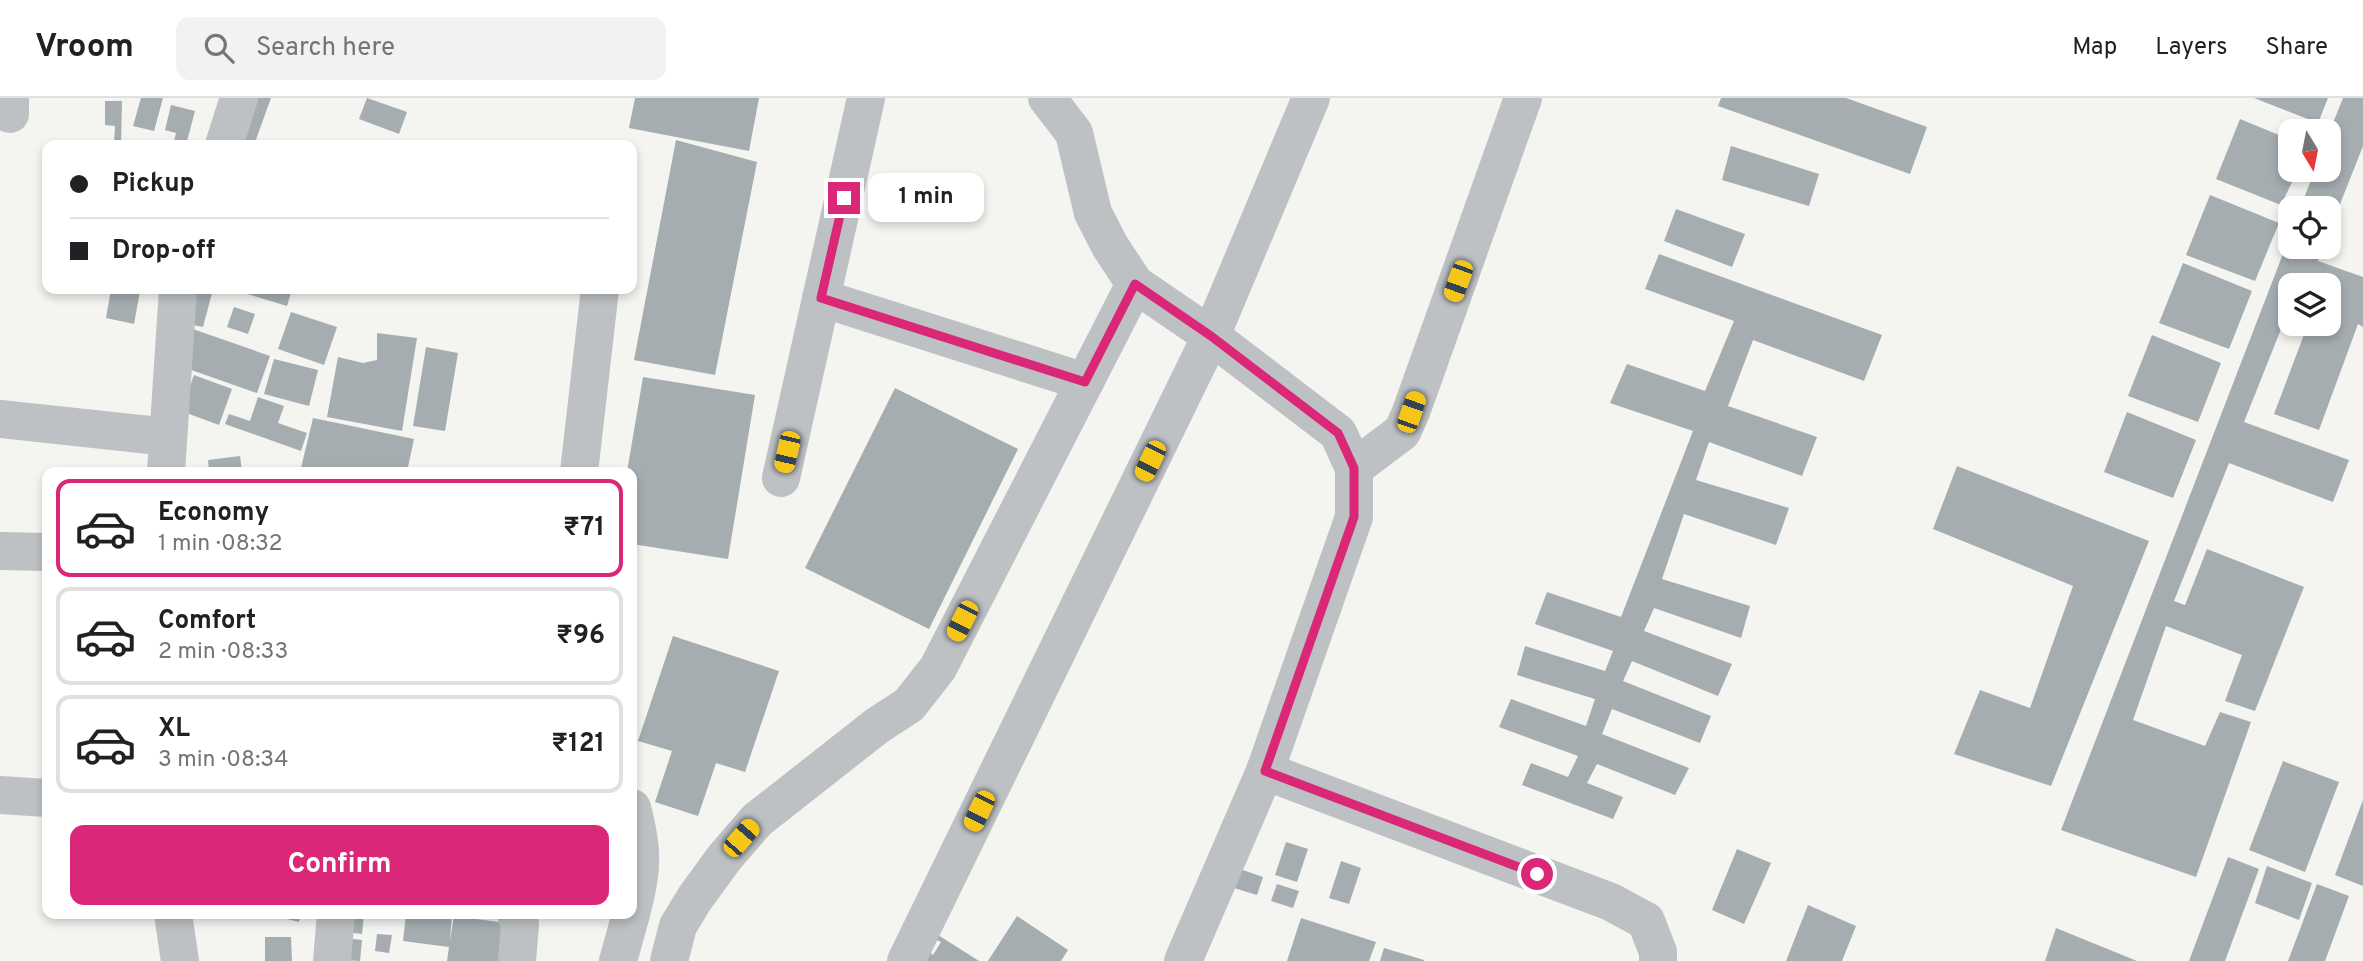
<!DOCTYPE html>
<meta charset="utf-8">
<style>
:root{--surface:#fff;--page:#f2f2f2;--text:#202124;--muted:#757577;--line:#e0e0e0;--accent:#db2777}
body{margin:0;font-family:Overpass,sans-serif;background:var(--page);color:var(--text);height:100vh;display:flex;flex-direction:column;font-size:26px;white-space:nowrap}
*{box-sizing:border-box;margin:0}
p{font-size:23px;color:var(--muted)}
.icon{flex:none;width:38px;height:38px;fill:none;stroke:currentColor;stroke-width:2;stroke-linecap:round;stroke-linejoin:round}
.map{position:relative;flex:1;overflow:hidden}
.side{position:absolute;left:42px;top:369px;width:595px;height:452px;display:flex;flex-direction:column;background:var(--surface);border-radius:14px;box-shadow:0 4px 10px #0003}
.side>*{flex:none}
.banner{position:absolute;left:42px;top:42px;width:595px;height:154px;border-radius:14px;box-shadow:0 4px 10px #0003;display:grid;align-content:center;height:154px;padding:0 28px;background:var(--surface)}
.needle{width:46px;rotate:170deg}
.buttons{position:absolute;left:2278px;top:21px;display:grid;gap:14px}
.buttons a{display:grid;place-items:center;width:63px;height:63px;border-radius:14px;background:var(--surface);box-shadow:0 4px 10px #0003;font-size:35px}
.end{position:absolute;width:32px;height:32px;margin:-16px;border:9px solid #db2777;background:#fff;box-shadow:0 0 0 4px #fff}
.from{border-radius:50%}
.bubble{position:absolute;height:49px;border-radius:14px;background:var(--surface);box-shadow:0 4px 10px #0003;font-size:23px;font-weight:700;line-height:49px;text-align:center}
.car{position:absolute;width:21px;height:42px;margin:-21px -10px;border-radius:9px;box-shadow:0 0 5px 2px #0007;background:linear-gradient(#f5c518 24%,#345 0 40%,#f5c518 0 76%,#345 0 86%,#f5c518 0)}
.banner b{display:flex;align-items:center;gap:24px;height:66px;font-size:26px}
.banner b+b{border-top:2px solid var(--line)}
.banner i{width:18px;height:18px;background:var(--text)}
ul{padding:12px 0 0;list-style:none}
li{display:flex;align-items:center;gap:21px;height:98px;margin:0 14px 10px;padding:0 14px;border:4px solid var(--line);border-radius:14px}
li div{flex:1}
li b{display:block;font-size:26px}
li em{font-style:normal;font-weight:700}
li.selected{border-color:var(--accent)}
li>.icon{width:63px;height:63px;stroke-width:1.5}
.cta{display:flex;gap:14px;margin-top:auto;padding:14px 28px}
.cta a{flex:1;height:80px;border-radius:14px;background:var(--accent);color:#fff;font-size:28px;font-weight:700;line-height:80px;text-align:center}
header{display:flex;align-items:center;gap:42px;box-sizing:border-box;height:98px;padding:0 35px;background:var(--surface);border-bottom:2px solid var(--line)}
header strong{font-size:33px}
nav{display:flex;gap:38px;margin-inline-start:auto;font-size:24px}
.search{width:490px;height:63px;background:var(--page);display:flex;align-items:center;gap:18px;box-sizing:border-box;padding:0 24px;border-radius:14px;color:var(--muted);font-size:26px}
.map>svg:first-child{display:block}
.building{fill:#a5adb1}
.lines{fill:none;stroke-linecap:round;stroke-linejoin:round}
.minor{stroke:#bdc1c4;stroke-width:38}
.route{stroke:#db2777;stroke-width:9}
</style>
<header>
<strong>Vroom</strong>
<div class="search"><svg class="icon" aria-label="search" viewBox="0 0 24 24"><circle cx="10" cy="10" r="6"/><path d="M15 15l6 6"/></svg>Search here</div>
<nav><a>Map</a><a>Layers</a><a>Share</a></nav>
</header>
<div class="map">
<svg width="2363" height="863" viewBox="0 0 2363 863">
<rect width="100%" height="100%" fill="#f4f4f0"/>
<!-- building -->
<g class="building">
<path d="M 141,0 L 163,0 L 154,33 L 133,28 Z"/>
<path d="M 254,0 L 271,0 L 254,47 L 237,47 Z"/>
<path d="M 367,0 L 407,14 L 399,36 L 359,21 Z"/>
<path d="M 635,0 L 759,0 L 749,53 L 629,30 Z"/>
<path d="M 1721,0 L 1846,0 L 1927,29 L 1910,76 L 1718,8 Z"/>
<path d="M 2254,0 L 2328,0 L 2318,25 Z"/>
<path d="M 2343,0 L 2363,0 L 2363,48 L 2329,134 L 2329,110 L 2300,110 L 2315,72 L 2329,72 L 2329,35 Z"/>
<path d="M 105,3 L 122,3 L 121,47 L 114,47 L 115,28 L 105,27 Z"/>
<path d="M 171,7 L 195,13 L 186,47 L 173,47 L 176,35 L 165,32 Z"/>
<path d="M 2240,21 L 2291,42 L 2291,72 L 2298,72 L 2281,107 L 2216,81 Z"/>
<path d="M 676,42 L 757,64 L 715,277 L 634,262 Z"/>
<path d="M 1731,48 L 1819,76 L 1809,108 L 1722,82 Z"/>
<path d="M 2210,97 L 2279,125 L 2255,183 L 2186,157 Z"/>
<path d="M 1676,111 L 1745,136 L 1732,169 L 1664,143 Z"/>
<path d="M 2291,135 L 2291,149 L 2324,149 L 2318,163 L 2363,179 L 2363,229 L 2358,226 L 2319,332 L 2274,316 L 2308,226 L 2329,226 L 2329,187 L 2291,187 L 2291,206 L 2244,324 L 2349,362 L 2333,404 L 2229,365 L 2174,503 L 2185,507 L 2207,451 L 2304,489 L 2255,613 L 2225,603 L 2242,557 L 2166,528 L 2133,622 L 2205,648 L 2220,614 L 2251,624 L 2196,779 L 2061,732 Z"/>
<path d="M 1659,156 L 1882,237 L 1864,283 L 1753,242 L 1728,308 L 1817,339 L 1802,378 L 1709,344 L 1696,382 L 1789,410 L 1776,447 L 1684,416 L 1662,481 L 1750,508 L 1741,540 L 1654,510 L 1644,533 L 1732,566 L 1718,598 L 1632,563 L 1623,583 L 1711,618 L 1700,645 L 1612,611 L 1602,636 L 1689,670 L 1675,697 L 1597,666 L 1587,685 L 1623,699 L 1613,721 L 1522,687 L 1531,665 L 1568,679 L 1578,658 L 1499,629 L 1511,601 L 1586,628 L 1595,601 L 1517,577 L 1525,548 L 1605,573 L 1613,553 L 1535,526 L 1547,494 L 1621,519 L 1693,333 L 1610,305 L 1627,266 L 1705,293 L 1734,223 L 1645,191 Z"/>
<path d="M 2183,165 L 2252,193 L 2229,251 L 2159,225 Z"/>
<path d="M 111,191 L 140,193 L 134,226 L 106,220 Z"/>
<path d="M 231,191 L 292,191 L 287,208 Z"/>
<path d="M 197,192 L 212,195 L 203,229 L 188,226 Z"/>
<path d="M 234,209 L 255,216 L 248,236 L 227,229 Z"/>
<path d="M 291,214 L 337,229 L 324,267 L 278,251 Z"/>
<path d="M 190,230 L 270,258 L 257,295 L 177,267 Z"/>
<path d="M 377,235 L 417,240 L 402,333 L 327,319 L 338,259 L 363,265 L 377,262 Z"/>
<path d="M 2152,237 L 2221,265 L 2198,324 L 2128,298 Z"/>
<path d="M 426,249 L 458,255 L 445,333 L 413,328 Z"/>
<path d="M 274,261 L 318,272 L 309,308 L 264,296 Z"/>
<path d="M 194,277 L 232,291 L 219,327 L 181,313 Z"/>
<path d="M 643,279 L 755,297 L 728,461 L 632,446 L 632,374 L 627,374 Z"/>
<path d="M 895,290 L 1018,351 L 929,531 L 805,470 Z"/>
<path d="M 258,299 L 284,308 L 278,325 L 307,335 L 301,353 L 225,326 L 229,316 L 250,323 Z"/>
<path d="M 2127,314 L 2196,342 L 2173,400 L 2104,374 Z"/>
<path d="M 313,320 L 414,341 L 407,374 L 300,374 Z"/>
<path d="M 240,358 L 242,374 L 209,374 L 208,362 Z"/>
<path d="M 1957,368 L 2149,443 L 2051,688 L 1954,656 L 1980,592 L 2030,610 L 2073,488 L 1933,431 Z"/>
<path d="M 673,538 L 779,573 L 745,674 L 716,665 L 698,718 L 655,704 L 672,653 L 638,643 Z"/>
<path d="M 2283,663 L 2339,684 L 2305,774 L 2249,752 Z"/>
<path d="M 2363,702 L 2363,788 L 2335,777 Z"/>
<path d="M 1286,744 L 1308,751 L 1297,784 L 1275,777 Z"/>
<path d="M 1737,751 L 1771,765 L 1744,826 L 1712,812 Z"/>
<path d="M 2228,759 L 2259,771 L 2225,863 L 2189,863 Z"/>
<path d="M 1341,763 L 1361,770 L 1349,806 L 1329,800 Z"/>
<path d="M 2267,768 L 2312,785 L 2299,822 L 2255,805 Z"/>
<path d="M 1240,771 L 1263,779 L 1257,797 L 1234,790 Z"/>
<path d="M 1277,786 L 1299,793 L 1293,810 L 1271,803 Z"/>
<path d="M 2317,786 L 2349,798 L 2325,863 L 2288,863 Z"/>
<path d="M 1808,807 L 1856,828 L 1842,863 L 1786,863 Z"/>
<path d="M 267,816 L 301,816 L 299,824 Z"/>
<path d="M 347,816 L 364,816 L 362,836 L 345,834 Z"/>
<path d="M 406,816 L 419,816 L 419,819 L 432,821 L 432,816 L 452,816 L 450,843 L 454,818 L 513,826 L 508,863 L 447,863 L 449,849 L 403,843 Z"/>
<path d="M 1017,818 L 1068,852 L 1061,863 L 988,863 Z"/>
<path d="M 1301,820 L 1376,844 L 1369,863 L 1287,863 Z"/>
<path d="M 2056,830 L 2137,863 L 2045,863 Z"/>
<path d="M 377,836 L 392,837 L 389,855 L 375,853 Z"/>
<path d="M 938,837 L 979,863 L 926,863 L 928,853 L 933,857 L 941,844 L 935,841 Z"/>
<path d="M 265,839 L 291,839 L 292,863 L 265,863 Z"/>
<path d="M 344,840 L 362,842 L 360,863 L 341,862 Z"/>
<path d="M 1384,850 L 1424,862 L 1424,863 L 1380,863 Z"/>
</g>
<g class="lines">
<!-- minor -->
<g class="minor">
<path d="M 10,0 L 10,16"/>
<path d="M 1047,0 L 1074,35 L 1093,115 L 1110,148 L 1135,186 L 1211,238 L 1338,335 L 1354,370 L 1354,419 L 1265,673 L 1183,863"/>
<path d="M 224,47 L 239,0"/>
<path d="M 821,200 L 1085,284"/>
<path d="M 0,321 L 168,339"/>
<path d="M 1354,370 L 1402,334 L 1411,314 L 1523,0"/>
<path d="M 166,374 L 178,191"/>
<path d="M 579,374 L 600,191"/>
<path d="M 781,380 L 866,0"/>
<path d="M 0,453 L 47,454"/>
<path d="M 1265,673 L 1611,804 L 1646,823 L 1658,854 L 1658,863"/>
<path d="M 0,697 L 47,700"/>
<path d="M 632,710 C 643,751 643,771 632,812"/>
<path d="M 173,816 L 180,863"/>
<path d="M 516,816 L 520,826 L 517,863"/>
<path d="M 332,863 L 336,816"/>
<path d="M 618,863 L 631,816"/>
<path d="M 669,863 L 678,828 L 695,800 L 725,759 L 757,722 L 878,627 L 909,607 L 938,570 L 1135,186"/>
<path d="M 906,863 L 1211,238 L 1311,0"/>
</g>
</g>
<g class="lines">
<!-- route -->
<path class="route" d="M 844,100 L 821,200 L 1085,284 L 1135,186 L 1211,238 L 1338,335 L 1354,370 L 1354,419 L 1265,673 L 1537,776"/>
</g>
</svg>
<div class="buttons">
<a><svg class="needle" viewBox="-14 -14 28 28"><path d="M0-13l5 13h-10z" fill="#e53935"/><path d="M0 13l5-13h-10z" fill="#757577"/></svg></a>
<a><svg class="icon" aria-label="locate" viewBox="0 0 24 24"><circle cx="12" cy="12" r="6"/><path d="M12 2v4M12 18v4M2 12h4M18 12h4"/></svg></a>
<a><svg class="icon" aria-label="layers" viewBox="0 0 24 24"><path d="M12 4l9 5-9 5-9-5zM3 14l9 5 9-5"/></svg></a>
</div>
<i class="end from" style="left:1537px;top:776px"></i>
<i class="end" style="left:844px;top:100px"></i>
<div class="bubble" style="left:868px;top:75px;width:116px">1 min</div>
<i class="car" style="left:1458px;top:183px;rotate:200deg"></i>
<i class="car" style="left:1411px;top:314px;rotate:19deg"></i>
<i class="car" style="left:787px;top:354px;rotate:193deg"></i>
<i class="car" style="left:1150px;top:363px;rotate:206deg"></i>
<i class="car" style="left:962px;top:523px;rotate:207deg"></i>
<i class="car" style="left:979px;top:713px;rotate:206deg"></i>
<i class="car" style="left:741px;top:740px;rotate:41deg"></i>
<div class="banner">
<b><i class="from"></i>Pickup</b>
<b><i></i>Drop-off</b>
</div>
<section class="side">
<ul>
<li class="selected"><svg class="icon" aria-label="car" viewBox="0 0 24 24"><path d="M5 17H2v-5l4-1 3-4h7l3 4 3 1v5h-3M9 17h6M6 11h13"/><circle cx="7" cy="17" r="2"/><circle cx="17" cy="17" r="2"/></svg><div><b>Economy</b><p>1 min · 08:32</p></div><em>₹71</em></li>
<li><svg class="icon" aria-label="car" viewBox="0 0 24 24"><path d="M5 17H2v-5l4-1 3-4h7l3 4 3 1v5h-3M9 17h6M6 11h13"/><circle cx="7" cy="17" r="2"/><circle cx="17" cy="17" r="2"/></svg><div><b>Comfort</b><p>2 min · 08:33</p></div><em>₹96</em></li>
<li><svg class="icon" aria-label="car" viewBox="0 0 24 24"><path d="M5 17H2v-5l4-1 3-4h7l3 4 3 1v5h-3M9 17h6M6 11h13"/><circle cx="7" cy="17" r="2"/><circle cx="17" cy="17" r="2"/></svg><div><b>XL</b><p>3 min · 08:34</p></div><em>₹121</em></li>
</ul>
<div class="cta"><a>Confirm</a></div>
</section>
</div>
